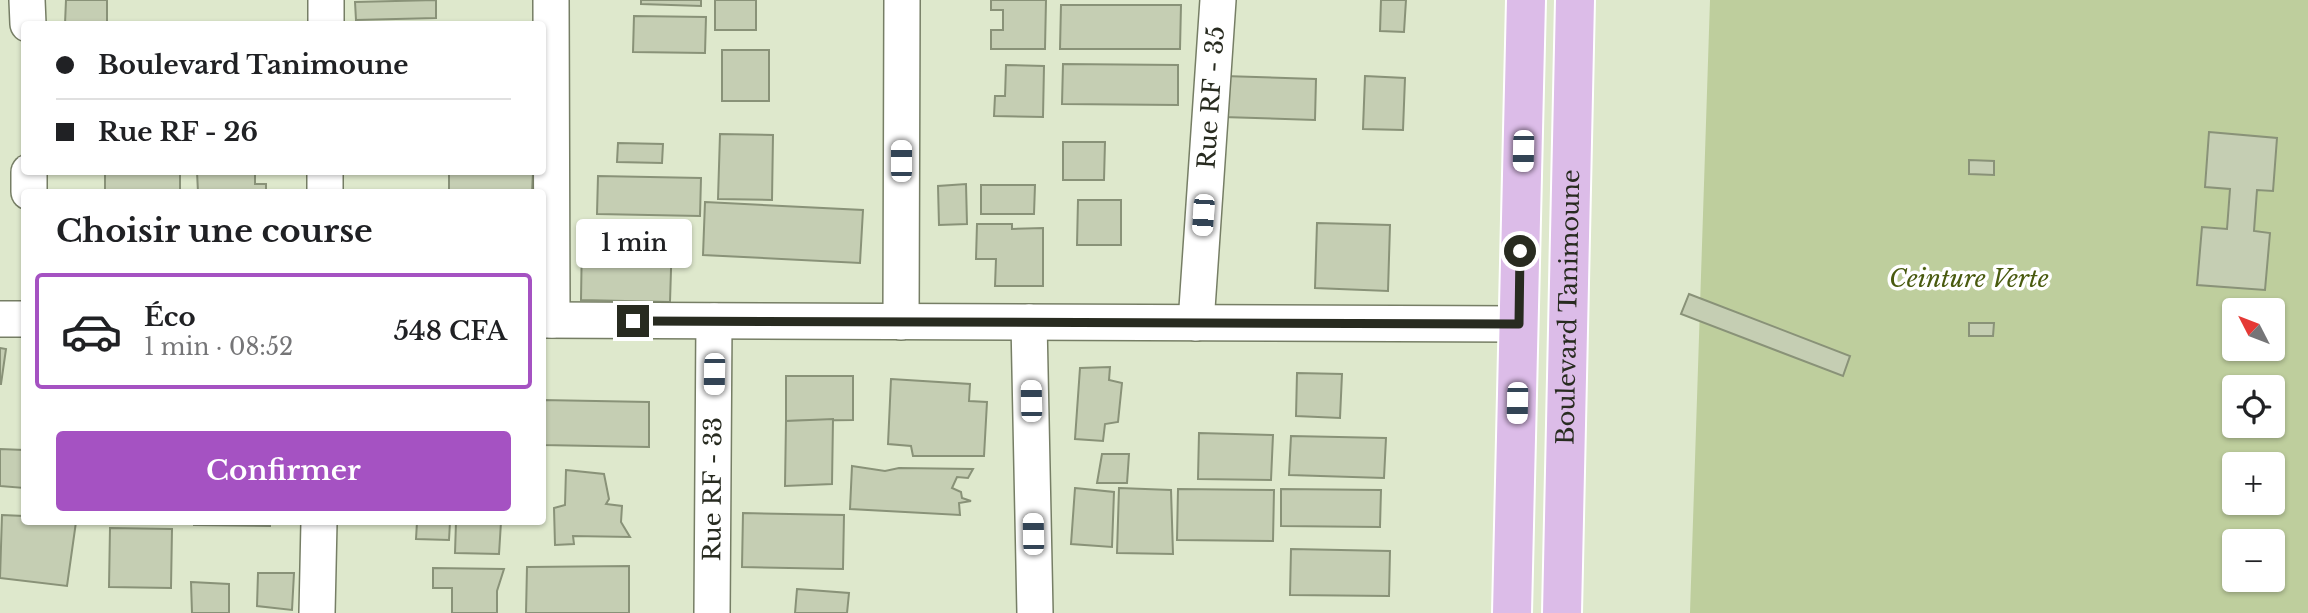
<!DOCTYPE html>
<html lang="fr">
<meta charset="utf-8">
<style>
:root{--surface:#fff;--page:#f2f2f2;--text:#202124;--muted:#757577;--line:#e0e0e0;--accent:#a552c2}
body{margin:0;font-family:"Libre Baskerville",serif;background:var(--page);color:var(--text);height:100vh;display:flex;flex-direction:column;font-size:26px;white-space:nowrap}
*{box-sizing:border-box;margin:0}
p{font-size:23px;color:var(--muted)}
.icon{flex:none;width:38px;height:38px;fill:none;stroke:currentColor;stroke-width:2;stroke-linecap:round;stroke-linejoin:round}
.map{position:relative;flex:1;overflow:hidden}
.sheet{position:absolute;left:21px;top:189px;width:525px;height:336px;display:flex;flex-direction:column;background:var(--surface);border-radius:7px;box-shadow:0 2px 5px #0004}
.sheet>*{flex:none}
.top-card{position:absolute;left:21px;top:21px;width:525px;height:154px;border-radius:7px;box-shadow:0 2px 5px #0004;display:grid;align-content:center;height:154px;padding:0 35px;background:var(--surface)}
.needle{width:46px;rotate:312deg}
.tools{position:absolute;left:2222px;top:298px;display:grid;gap:14px}
.tools a{display:grid;place-items:center;width:63px;height:63px;border-radius:7px;background:var(--surface);box-shadow:0 2px 5px #0004;font-size:35px}
.end{position:absolute;width:32px;height:32px;margin:-16px;border:9px solid #282b20;background:#fff;box-shadow:0 0 0 4px #fff}
.from{border-radius:50%}
.bubble{position:absolute;height:49px;border-radius:7px;background:var(--surface);box-shadow:0 2px 5px #0004;font-size:23px;font-weight:600;line-height:49px;text-align:center}
.car{position:absolute;width:21px;height:42px;margin:-21px -10px;border-radius:9px;box-shadow:0 0 5px 2px #0007;background:linear-gradient(#fff 24%,#345 0 40%,#fff 0 76%,#345 0 86%,#fff 0)}
.top-card b{display:flex;align-items:center;gap:24px;height:66px;font-size:26px}
.top-card b+b{border-top:2px solid var(--line)}
.top-card i{width:18px;height:18px;background:var(--text)}
ul{padding:0;list-style:none}
li{display:flex;align-items:center;gap:21px;height:116px;margin:0 14px 10px;padding:0 21px;border:4px solid transparent;border-radius:7px}
li div{flex:1}
li b{display:block;font-size:26px}
li em{font-style:normal;font-weight:600}
li.active{border-color:var(--accent)}
li>.icon{width:63px;height:63px;stroke-width:1.5}
h2{padding:0 35px;font-size:32px;line-height:84px}
.action{display:flex;gap:14px;margin-top:auto;padding:14px 35px}
.action a{flex:1;height:80px;border-radius:7px;background:var(--accent);color:#fff;font-size:28px;font-weight:600;line-height:80px;text-align:center}
.map>svg:first-child{display:block}
.green{fill:#bece9d;fill-rule:evenodd}
.building{fill:#c5ceb3;stroke:#899278;stroke-width:2}
.lines{fill:none;stroke-linecap:round;stroke-linejoin:round}
.minor-casing{stroke:#767e65;stroke-width:38}
.primary-casing{stroke:#fff;stroke-width:42}
.minor{stroke:#fff;stroke-width:35}
.primary{stroke:#dcbce8;stroke-width:38}
.route{stroke:#282b20;stroke-width:9}
.labels{text-anchor:middle;stroke-width:7;stroke-linejoin:round;paint-order:stroke}
.street-label{font-size:24px;fill:#282b20;stroke:#fff}
.park-label{font-size:24px;font-style:italic;fill:#495a0f;stroke:#fff}
</style>
<div class="map">
<svg width="2308" height="613" viewBox="0 0 2308 613">
<rect width="100%" height="100%" fill="#dee8cc"/>
<!-- green -->
<path class="green" d="M 1710,0 L 2308,0 L 2308,613 L 1690,613 ZM 2235,310 L 2273,310 L 2273,348 L 2235,348 ZM 2235,387 L 2273,387 L 2273,425 L 2235,425 ZM 2235,464 L 2273,464 L 2273,502 L 2235,502 ZM 2235,541 L 2273,541 L 2273,579 L 2235,579 Z"/>
<!-- building -->
<g class="building">
<path d="M 66,0 L 107,0 L 107,24 L 65,24 Z"/>
<path d="M 436,0 L 436,18 L 356,20 L 355,2 Z"/>
<path d="M 641,0 L 701,0 L 701,6 L 641,4 Z"/>
<rect x="715" y="0" width="41" height="30"/>
<path d="M 991,0 L 1046,0 L 1045,49 L 991,49 L 991,30 L 1003,30 L 1003,10 L 991,10 Z"/>
<path d="M 1381,0 L 1406,0 L 1404,32 L 1380,31 Z"/>
<path d="M 1061,5 L 1181,5 L 1180,49 L 1060,49 Z"/>
<path d="M 634,16 L 706,17 L 705,53 L 633,52 Z"/>
<rect x="722" y="50" width="47" height="51"/>
<path d="M 1063,64 L 1178,65 L 1178,105 L 1062,104 Z"/>
<path d="M 1006,65 L 1044,66 L 1043,117 L 994,116 L 995,96 L 1005,96 Z"/>
<path d="M 1224,76 L 1316,79 L 1315,120 L 1223,117 Z"/>
<path d="M 1365,76 L 1405,78 L 1403,130 L 1363,129 Z"/>
<path d="M 2209,132 L 2277,138 L 2273,191 L 2257,190 L 2254,231 L 2270,233 L 2265,290 L 2197,285 L 2202,227 L 2227,229 L 2230,189 L 2205,187 Z"/>
<path d="M 720,134 L 773,135 L 772,200 L 718,199 Z"/>
<path d="M 1063,142 L 1105,142 L 1104,180 L 1063,180 Z"/>
<path d="M 618,143 L 663,144 L 662,163 L 617,162 Z"/>
<path d="M 1969,160 L 1994,161 L 1994,175 L 1969,174 Z"/>
<rect x="105" y="172" width="75" height="20"/>
<path d="M 197,172 L 255,172 L 255,184 L 266,184 L 266,192 L 198,192 Z"/>
<path d="M 449,172 L 533,172 L 532,192 L 449,192 Z"/>
<path d="M 598,176 L 701,178 L 700,216 L 597,214 Z"/>
<path d="M 966,184 L 967,224 L 939,225 L 938,186 Z"/>
<path d="M 981,185 L 1035,185 L 1034,214 L 981,214 Z"/>
<path d="M 1078,200 L 1121,200 L 1121,245 L 1077,245 Z"/>
<path d="M 705,202 L 863,210 L 860,263 L 703,255 Z"/>
<path d="M 1317,223 L 1390,225 L 1388,291 L 1315,288 Z"/>
<path d="M 977,224 L 1012,224 L 1012,229 L 1043,228 L 1043,286 L 995,286 L 996,259 L 976,259 Z"/>
<path d="M 582,237 L 672,238 L 670,302 L 581,300 Z"/>
<path d="M 1689,294 L 1850,356 L 1843,376 L 1681,314 Z"/>
<path d="M 1969,323 L 1994,323 L 1993,336 L 1969,336 Z"/>
<path d="M 0,348 L 6,349 L 1,384 L 0,384 Z"/>
<path d="M 1110,367 L 1109,380 L 1122,383 L 1118,422 L 1105,424 L 1103,441 L 1075,439 L 1080,368 Z"/>
<path d="M 1297,373 L 1342,374 L 1340,418 L 1296,416 Z"/>
<path d="M 786,376 L 853,376 L 853,420 L 786,421 Z"/>
<path d="M 891,379 L 970,384 L 969,401 L 987,402 L 984,456 L 913,456 L 911,446 L 888,444 Z"/>
<path d="M 542,400 L 649,402 L 649,447 L 542,445 Z"/>
<path d="M 833,419 L 832,484 L 785,486 L 786,421 Z"/>
<path d="M 1199,433 L 1273,435 L 1271,480 L 1198,479 Z"/>
<path d="M 1291,436 L 1386,438 L 1384,478 L 1289,475 Z"/>
<path d="M 0,449 L 24,450 L 24,488 L 0,486 Z"/>
<path d="M 1102,454 L 1129,454 L 1127,483 L 1097,483 Z"/>
<path d="M 852,466 L 885,471 L 899,468 L 973,469 L 968,478 L 957,477 L 952,488 L 961,492 L 962,498 L 971,501 L 959,503 L 960,515 L 850,509 Z"/>
<path d="M 566,470 L 604,474 L 609,499 L 606,504 L 622,506 L 621,522 L 630,537 L 573,536 L 574,544 L 555,545 L 554,508 L 565,505 Z"/>
<path d="M 1075,488 L 1114,492 L 1112,547 L 1071,544 Z"/>
<path d="M 1119,488 L 1171,490 L 1173,554 L 1117,553 Z"/>
<path d="M 1178,489 L 1274,490 L 1273,541 L 1177,540 Z"/>
<path d="M 1281,489 L 1381,490 L 1380,527 L 1281,526 Z"/>
<path d="M 743,513 L 844,515 L 843,569 L 742,567 Z"/>
<path d="M 2,515 L 24,516 L 24,522 L 76,522 L 67,586 L 0,578 Z"/>
<path d="M 194,522 L 270,522 L 270,526 L 194,525 Z"/>
<path d="M 417,522 L 450,522 L 449,540 L 416,539 Z"/>
<path d="M 456,522 L 501,522 L 499,554 L 455,553 Z"/>
<path d="M 110,528 L 172,529 L 171,588 L 109,587 Z"/>
<path d="M 1291,549 L 1390,551 L 1389,596 L 1290,595 Z"/>
<path d="M 629,566 L 629,613 L 526,613 L 527,567 Z"/>
<path d="M 433,568 L 504,569 L 497,591 L 497,613 L 452,613 L 452,588 L 433,588 Z"/>
<path d="M 258,573 L 294,573 L 292,610 L 257,606 Z"/>
<path d="M 191,582 L 229,584 L 229,613 L 192,613 Z"/>
<path d="M 797,589 L 849,593 L 847,613 L 795,613 Z"/>
</g>
<g class="lines">
<!-- minor casing -->
<g class="minor-casing">
<g id="minor">
<path d="M 27,0 L 28,24"/>
<path d="M 551,0 L 552,320"/>
<path d="M 326,24 L 326,0"/>
<path d="M 29,172 L 29,192"/>
<path d="M 325,192 L 325,172"/>
<path d="M 0,319 L 24,319"/>
<path d="M 542,320 L 1519,324"/>
<path d="M 901,322 L 902,0"/>
<path d="M 1029,322 L 1035,613"/>
<path id="s1" d="M 1196,323 L 1218,0"/>
<path d="M 317,613 L 319,522"/>
<path id="s2" d="M 712,613 L 714,321"/>
</g>
</g>
<!-- primary casing -->
<g class="primary-casing">
<g id="primary">
<path d="M 1512,613 L 1526,0"/>
<path id="s3" d="M 1562,613 L 1575,0"/>
</g>
</g>
<!-- minor -->
<use href="#minor" class="minor"/>
<!-- primary -->
<use href="#primary" class="primary"/>
</g>
<g class="lines">
<!-- route -->
<path class="route" d="M 633,321 L 1519,324 L 1520,251"/>
</g>
<g class="labels">
<!-- street labels -->
<g class="street-label">
<text dy="8" stroke="none"><textPath href="#s1" startOffset="226">Rue RF - 35</textPath></text>
<text dy="8" stroke="none"><textPath href="#s3" startOffset="306">Boulevard Tanimoune</textPath></text>
<text dy="8" stroke="none"><textPath href="#s2" startOffset="124">Rue RF - 33</textPath></text>
</g>
<!-- park labels -->
<g class="park-label">
<text x="1969" y="287">Ceinture Verte</text>
</g>
</g>
</svg>
<div class="tools">
<a><svg class="needle" viewBox="-14 -14 28 28"><path d="M0-13l5 13h-10z" fill="#e53935"/><path d="M0 13l5-13h-10z" fill="#757577"/></svg></a>
<a><svg class="icon" aria-label="locate" viewBox="0 0 24 24"><circle cx="12" cy="12" r="6"/><path d="M12 2v4M12 18v4M2 12h4M18 12h4"/></svg></a>
<a>+</a>
<a>−</a>
</div>
<i class="end from" style="left:1520px;top:251px"></i>
<i class="end" style="left:633px;top:321px"></i>
<div class="bubble" style="left:576px;top:219px;width:116px">1 min</div>
<i class="car" style="left:1523px;top:151px;rotate:181deg"></i>
<i class="car" style="left:901px;top:161px;rotate:0deg"></i>
<i class="car" style="left:1203px;top:215px;rotate:184deg"></i>
<i class="car" style="left:714px;top:374px;rotate:181deg"></i>
<i class="car" style="left:1031px;top:401px;rotate:359deg"></i>
<i class="car" style="left:1517px;top:403px;rotate:181deg"></i>
<i class="car" style="left:1033px;top:534px;rotate:359deg"></i>
<div class="top-card">
<b><i class="from"></i>Boulevard Tanimoune</b>
<b><i></i>Rue RF - 26</b>
</div>
<section class="sheet">
<h2>Choisir une course</h2>
<ul>
<li class="active"><svg class="icon" aria-label="car" viewBox="0 0 24 24"><path d="M5 17H2v-5l4-1 3-4h7l3 4 3 1v5h-3M9 17h6M6 11h13"/><circle cx="7" cy="17" r="2"/><circle cx="17" cy="17" r="2"/></svg><div><b>Éco</b><p>1 min · 08:52</p></div><em>548 CFA</em></li>
</ul>
<div class="action"><a>Confirmer</a></div>
</section>
</div>
